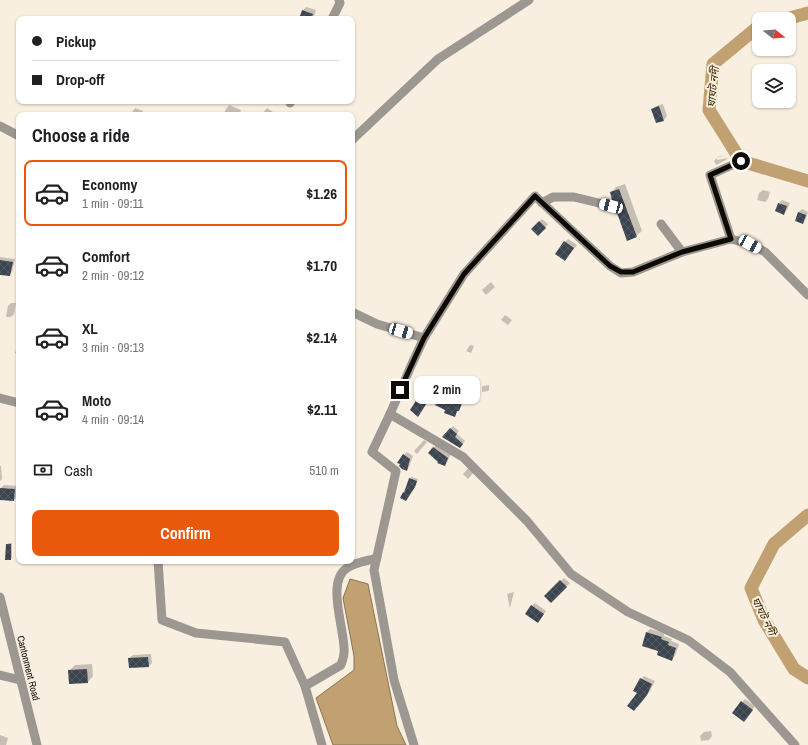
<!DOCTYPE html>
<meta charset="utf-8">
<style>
:root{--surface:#fff;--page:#f6f6f6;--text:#202124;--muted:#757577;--line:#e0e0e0;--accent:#ea580c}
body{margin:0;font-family:"Archivo Narrow","Noto Sans Bengali",sans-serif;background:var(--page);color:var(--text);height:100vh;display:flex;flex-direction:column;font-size:15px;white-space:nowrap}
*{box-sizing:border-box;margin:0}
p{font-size:13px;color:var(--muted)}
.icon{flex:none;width:22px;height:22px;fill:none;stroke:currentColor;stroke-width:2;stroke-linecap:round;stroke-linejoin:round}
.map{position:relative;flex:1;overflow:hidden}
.sheet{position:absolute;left:16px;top:112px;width:339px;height:452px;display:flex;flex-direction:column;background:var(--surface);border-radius:8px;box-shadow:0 1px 3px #0004}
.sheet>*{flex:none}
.guide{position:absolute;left:16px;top:16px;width:339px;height:88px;border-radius:8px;box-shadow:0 1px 3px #0004;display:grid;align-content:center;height:88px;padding:0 16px;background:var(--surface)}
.needle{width:26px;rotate:107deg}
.fabs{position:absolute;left:752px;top:12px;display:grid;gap:8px}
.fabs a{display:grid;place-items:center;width:44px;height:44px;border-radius:8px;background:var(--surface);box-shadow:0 1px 3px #0004;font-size:20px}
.end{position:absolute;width:18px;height:18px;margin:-9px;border:5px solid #0e0b06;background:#fff;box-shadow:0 0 0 2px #fff}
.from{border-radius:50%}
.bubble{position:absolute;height:28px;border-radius:8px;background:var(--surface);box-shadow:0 1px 3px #0004;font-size:13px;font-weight:700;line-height:28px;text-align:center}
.car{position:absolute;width:12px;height:24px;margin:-12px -6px;border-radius:5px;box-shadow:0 0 3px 1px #0007;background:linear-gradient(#fff 24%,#345 0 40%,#fff 0 76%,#345 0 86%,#fff 0)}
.guide b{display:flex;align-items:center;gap:14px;height:38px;font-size:15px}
.guide b+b{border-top:1px solid var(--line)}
.guide i{width:10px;height:10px;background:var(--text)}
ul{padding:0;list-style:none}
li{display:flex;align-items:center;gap:12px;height:66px;margin:0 8px 6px;padding:0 8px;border:2px solid transparent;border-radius:8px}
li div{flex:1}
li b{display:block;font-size:15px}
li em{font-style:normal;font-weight:700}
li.active{border-color:var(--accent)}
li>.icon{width:36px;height:36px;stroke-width:1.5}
h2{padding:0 16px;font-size:18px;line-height:48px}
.pay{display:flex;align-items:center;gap:10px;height:44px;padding:0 16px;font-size:15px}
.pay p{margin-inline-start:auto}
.cta{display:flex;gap:8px;margin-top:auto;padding:8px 16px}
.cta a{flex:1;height:46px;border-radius:8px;background:var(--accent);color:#fff;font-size:16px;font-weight:700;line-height:46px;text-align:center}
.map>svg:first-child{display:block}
.water{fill:#c1a172;stroke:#8b7452}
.shadow{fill:#0003}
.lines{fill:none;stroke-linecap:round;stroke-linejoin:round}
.river{stroke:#c1a172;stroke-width:13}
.building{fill:url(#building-cross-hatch)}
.minor{stroke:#9c9791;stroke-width:9}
.route{stroke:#0e0b06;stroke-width:5}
.labels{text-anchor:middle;stroke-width:4;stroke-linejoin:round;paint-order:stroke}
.street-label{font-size:10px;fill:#0e0b06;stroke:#f9efe0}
.water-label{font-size:11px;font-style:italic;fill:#422c04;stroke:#f9efe0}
</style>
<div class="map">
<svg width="808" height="745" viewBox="0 0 808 745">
<defs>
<pattern id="building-cross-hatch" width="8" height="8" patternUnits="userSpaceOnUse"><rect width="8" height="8" fill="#3c4450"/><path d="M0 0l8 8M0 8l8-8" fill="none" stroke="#555b64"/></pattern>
</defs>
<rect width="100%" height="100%" fill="#f9efe0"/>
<!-- water -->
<path class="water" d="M 350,579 L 368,584 L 397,726 L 406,745 L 333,745 L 316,698 L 354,670 L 354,656 L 343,598 Z"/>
<!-- shadow -->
<g class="shadow">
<path d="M 306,7 L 316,10 L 314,16 L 315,16 L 314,19 L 300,19 L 303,10 Z"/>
<path d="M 663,104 L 667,116 L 664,120 L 652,109 L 656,106 Z"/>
<path d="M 229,105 L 241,110 L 239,115 L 223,115 L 226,109 Z"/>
<path d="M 135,108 L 143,111 L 142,115 L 130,115 Z"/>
<path d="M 267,108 L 273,112 L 270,115 L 261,115 Z"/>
<path d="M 727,154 L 717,158 L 717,160 L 728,158 L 724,161 L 716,165 L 714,161 L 718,157 Z"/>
<path d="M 625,184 L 642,231 L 636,236 L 611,193 L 616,187 Z"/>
<path d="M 763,190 L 770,192 L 768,199 L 765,202 L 757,200 L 759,193 Z"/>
<path d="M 782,200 L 790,203 L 787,210 L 784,213 L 779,203 Z"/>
<path d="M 802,209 L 808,212 L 806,219 L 803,223 L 798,213 Z"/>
<path d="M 542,219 L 548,224 L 538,235 L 532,229 Z"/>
<path d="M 568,239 L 577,245 L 565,260 L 565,242 Z"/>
<path d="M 0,257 L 15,259 L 12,272 L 9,275 L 0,274 Z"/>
<path d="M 491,282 L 495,287 L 486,295 L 482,290 Z"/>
<path d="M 11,303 L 16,303 L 14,314 L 11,317 L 6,317 L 8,306 Z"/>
<path d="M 505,315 L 512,320 L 508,325 L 501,320 Z"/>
<path d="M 19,343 L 19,354 L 15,353 Z"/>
<path d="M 470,345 L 474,346 L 471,353 L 466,351 Z"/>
<path d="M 489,385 L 489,390 L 488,391 L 482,392 L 482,387 L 483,386 Z"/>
<path d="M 424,390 L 432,394 L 421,412 L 421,393 Z"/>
<path d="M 443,395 L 451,398 L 453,396 L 464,400 L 461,407 L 454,416 L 447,409 L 440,398 Z"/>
<path d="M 453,426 L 459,431 L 457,434 L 465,441 L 460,447 L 443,437 Z"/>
<path d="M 424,440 L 427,442 L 417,454 L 414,451 Z"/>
<path d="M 437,444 L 451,454 L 447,462 L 444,465 L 429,453 Z"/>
<path d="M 407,452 L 413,456 L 409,467 L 406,470 L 404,455 Z"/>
<path d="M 0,466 L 1,466 L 2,479 L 0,481 Z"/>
<path d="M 470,466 L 475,471 L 468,479 L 463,474 Z"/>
<path d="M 411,477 L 418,479 L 416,485 L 406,500 L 403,493 Z"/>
<path d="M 4,485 L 18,486 L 17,497 L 14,500 L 0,499 L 1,488 Z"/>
<path d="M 8,543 L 12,543 L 12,558 L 11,559 L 7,545 Z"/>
<path d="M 564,578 L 570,583 L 551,601 L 546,596 Z"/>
<path d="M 514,592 L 510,608 L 510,609 L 507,594 Z"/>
<path d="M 535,603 L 546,611 L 541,618 L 532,606 Z"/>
<path d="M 650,629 L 664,633 L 664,636 L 672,639 L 671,641 L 679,644 L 675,656 L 671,660 L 659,651 L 643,646 L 647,632 Z"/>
<path d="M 151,654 L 152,663 L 149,666 L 129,658 L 133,655 Z"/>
<path d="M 92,664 L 93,676 L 88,682 L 69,671 L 75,665 Z"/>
<path d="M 644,676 L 655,681 L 650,691 L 638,707 L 641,679 Z"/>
<path d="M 745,699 L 755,706 L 747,718 L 742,702 Z"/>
<path d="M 711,731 L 712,736 L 709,740 L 701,741 L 700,736 L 704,732 Z"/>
<path d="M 0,735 L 8,738 L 6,745 L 0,745 Z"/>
</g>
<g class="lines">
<!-- river -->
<g class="river">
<path d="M 786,19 L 808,13"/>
<path d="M 759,26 L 713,64 L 709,110 L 741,161 L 808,181"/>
<path d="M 808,515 L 774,544 L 751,588 L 764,620 L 794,669 L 808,678"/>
</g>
</g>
<!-- building -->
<g class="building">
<path d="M 302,10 L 313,14 L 311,19 L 299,19 Z"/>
<path d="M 659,106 L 664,121 L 656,123 L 651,109 Z"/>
<path d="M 619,189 L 637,237 L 627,241 L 616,210 L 617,204 L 612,200 L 610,192 Z"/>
<path d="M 778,203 L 787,206 L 784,215 L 775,211 Z"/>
<path d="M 798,212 L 806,215 L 803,224 L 795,221 Z"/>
<path d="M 539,221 L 546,228 L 538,236 L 531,229 Z"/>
<path d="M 564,241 L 574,248 L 565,261 L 555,254 Z"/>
<path d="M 0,260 L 13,262 L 10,276 L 0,275 Z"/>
<path d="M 421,393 L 430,398 L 418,417 L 410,410 Z"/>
<path d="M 439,397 L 449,401 L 449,399 L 462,403 L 459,411 L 457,411 L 455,417 L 444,413 L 445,410 L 435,405 Z"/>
<path d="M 450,428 L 457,434 L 455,437 L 463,444 L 460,448 L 442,437 Z"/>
<path d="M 433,447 L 448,458 L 445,466 L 437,463 L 438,462 L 428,453 Z"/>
<path d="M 403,454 L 410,459 L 407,471 L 402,469 L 399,466 L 400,464 L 397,463 Z"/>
<path d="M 409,478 L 417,481 L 415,487 L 406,501 L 400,498 L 403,492 L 404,493 Z"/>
<path d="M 0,488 L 15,489 L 14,501 L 0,500 Z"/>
<path d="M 6,544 L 11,544 L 11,560 L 5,560 Z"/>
<path d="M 560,580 L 567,587 L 551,603 L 544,596 Z"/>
<path d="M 531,605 L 544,614 L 538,623 L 525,614 Z"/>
<path d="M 646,632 L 662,637 L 661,639 L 669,642 L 668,645 L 676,648 L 672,661 L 657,655 L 658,651 L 642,646 Z"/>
<path d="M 148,657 L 149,667 L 129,668 L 128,658 Z"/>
<path d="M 87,669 L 88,683 L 69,684 L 68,670 Z"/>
<path d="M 640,678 L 652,684 L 647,695 L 634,711 L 627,706 L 637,693 L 633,691 Z"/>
<path d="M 741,701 L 753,710 L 744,722 L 732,713 Z"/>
</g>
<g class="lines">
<!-- minor -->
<g class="minor">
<path d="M 332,19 L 340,3 L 339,0"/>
<path d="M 290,103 L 291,101"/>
<path d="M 0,126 L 19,136"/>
<path d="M 352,140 L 438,59 L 529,0"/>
<path d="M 542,203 L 553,197 L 574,197 L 611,206"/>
<path d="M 661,224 L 682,252"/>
<path d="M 731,239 L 710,175 L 741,161"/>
<path d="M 352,312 L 377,324 L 424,338"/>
<path d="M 0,398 L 19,403"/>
<path d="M 390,414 L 372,452 L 396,471 L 374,570 L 394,680 L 414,745"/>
<path d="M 158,561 L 162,620 L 196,633 L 285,642 L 305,686 L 322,745"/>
<path d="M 0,597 L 37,745"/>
<path d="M 0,675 L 20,680"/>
<path d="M 305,686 L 341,665 C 342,661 344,657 344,653 C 346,632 325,582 347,568 C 355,562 368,561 377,558"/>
<path d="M 795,745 L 730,672 L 688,640 L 628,612 L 571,574 L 527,521 L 463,457 L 390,414 L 411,366 L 424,338 L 464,274 L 535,196 L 610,266 L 621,273 L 633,272 L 682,252 L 731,239 L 750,244 L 765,252 L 808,295"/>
</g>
</g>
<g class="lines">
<!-- route -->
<path class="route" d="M 400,390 L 424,338 L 464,274 L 535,196 L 610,266 L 621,272 L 633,272 L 682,252 L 731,239 L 710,175 L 741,161"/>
</g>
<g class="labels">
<!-- street labels -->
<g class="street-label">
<text transform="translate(29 668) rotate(76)" y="4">Cantonment Road</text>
</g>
<!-- water labels -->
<g class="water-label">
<text transform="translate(713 87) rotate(-84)" y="4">ঘাঘট নদী</text>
<text transform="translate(764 616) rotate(64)" y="4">ঘাঘট নদী</text>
</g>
</g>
</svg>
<div class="fabs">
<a><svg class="needle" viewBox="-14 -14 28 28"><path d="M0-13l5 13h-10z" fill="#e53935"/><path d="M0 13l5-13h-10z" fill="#757577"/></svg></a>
<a><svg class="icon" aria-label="layers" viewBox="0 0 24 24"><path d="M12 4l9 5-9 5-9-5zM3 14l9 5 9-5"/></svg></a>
</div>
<i class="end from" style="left:741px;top:161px"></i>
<i class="end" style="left:400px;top:390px"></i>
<div class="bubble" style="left:414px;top:376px;width:66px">2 min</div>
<i class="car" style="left:611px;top:206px;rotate:285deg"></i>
<i class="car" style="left:750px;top:244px;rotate:119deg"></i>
<i class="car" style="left:401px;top:331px;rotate:106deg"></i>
<div class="guide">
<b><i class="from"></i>Pickup</b>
<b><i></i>Drop-off</b>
</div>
<section class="sheet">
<h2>Choose a ride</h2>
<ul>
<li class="active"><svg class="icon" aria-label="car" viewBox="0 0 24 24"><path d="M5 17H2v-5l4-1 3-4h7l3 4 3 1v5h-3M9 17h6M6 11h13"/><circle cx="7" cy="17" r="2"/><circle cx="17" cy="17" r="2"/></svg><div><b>Economy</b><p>1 min · 09:11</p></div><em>$1.26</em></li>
<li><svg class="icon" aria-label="car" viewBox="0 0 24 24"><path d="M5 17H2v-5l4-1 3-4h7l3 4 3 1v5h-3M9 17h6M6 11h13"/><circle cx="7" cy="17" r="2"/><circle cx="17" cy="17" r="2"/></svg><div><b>Comfort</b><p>2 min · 09:12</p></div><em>$1.70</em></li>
<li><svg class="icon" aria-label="car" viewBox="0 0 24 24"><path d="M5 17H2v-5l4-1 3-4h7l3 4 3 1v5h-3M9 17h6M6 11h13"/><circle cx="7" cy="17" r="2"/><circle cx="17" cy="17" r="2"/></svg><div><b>XL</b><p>3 min · 09:13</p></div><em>$2.14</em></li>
<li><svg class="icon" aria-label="car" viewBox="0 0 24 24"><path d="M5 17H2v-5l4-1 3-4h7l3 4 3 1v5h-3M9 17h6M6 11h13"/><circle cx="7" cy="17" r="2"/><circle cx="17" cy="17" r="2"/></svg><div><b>Moto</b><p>4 min · 09:14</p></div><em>$2.11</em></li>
</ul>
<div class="pay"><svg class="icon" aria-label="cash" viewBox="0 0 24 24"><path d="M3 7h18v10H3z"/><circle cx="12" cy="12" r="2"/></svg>Cash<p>510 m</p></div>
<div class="cta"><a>Confirm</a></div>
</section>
</div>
